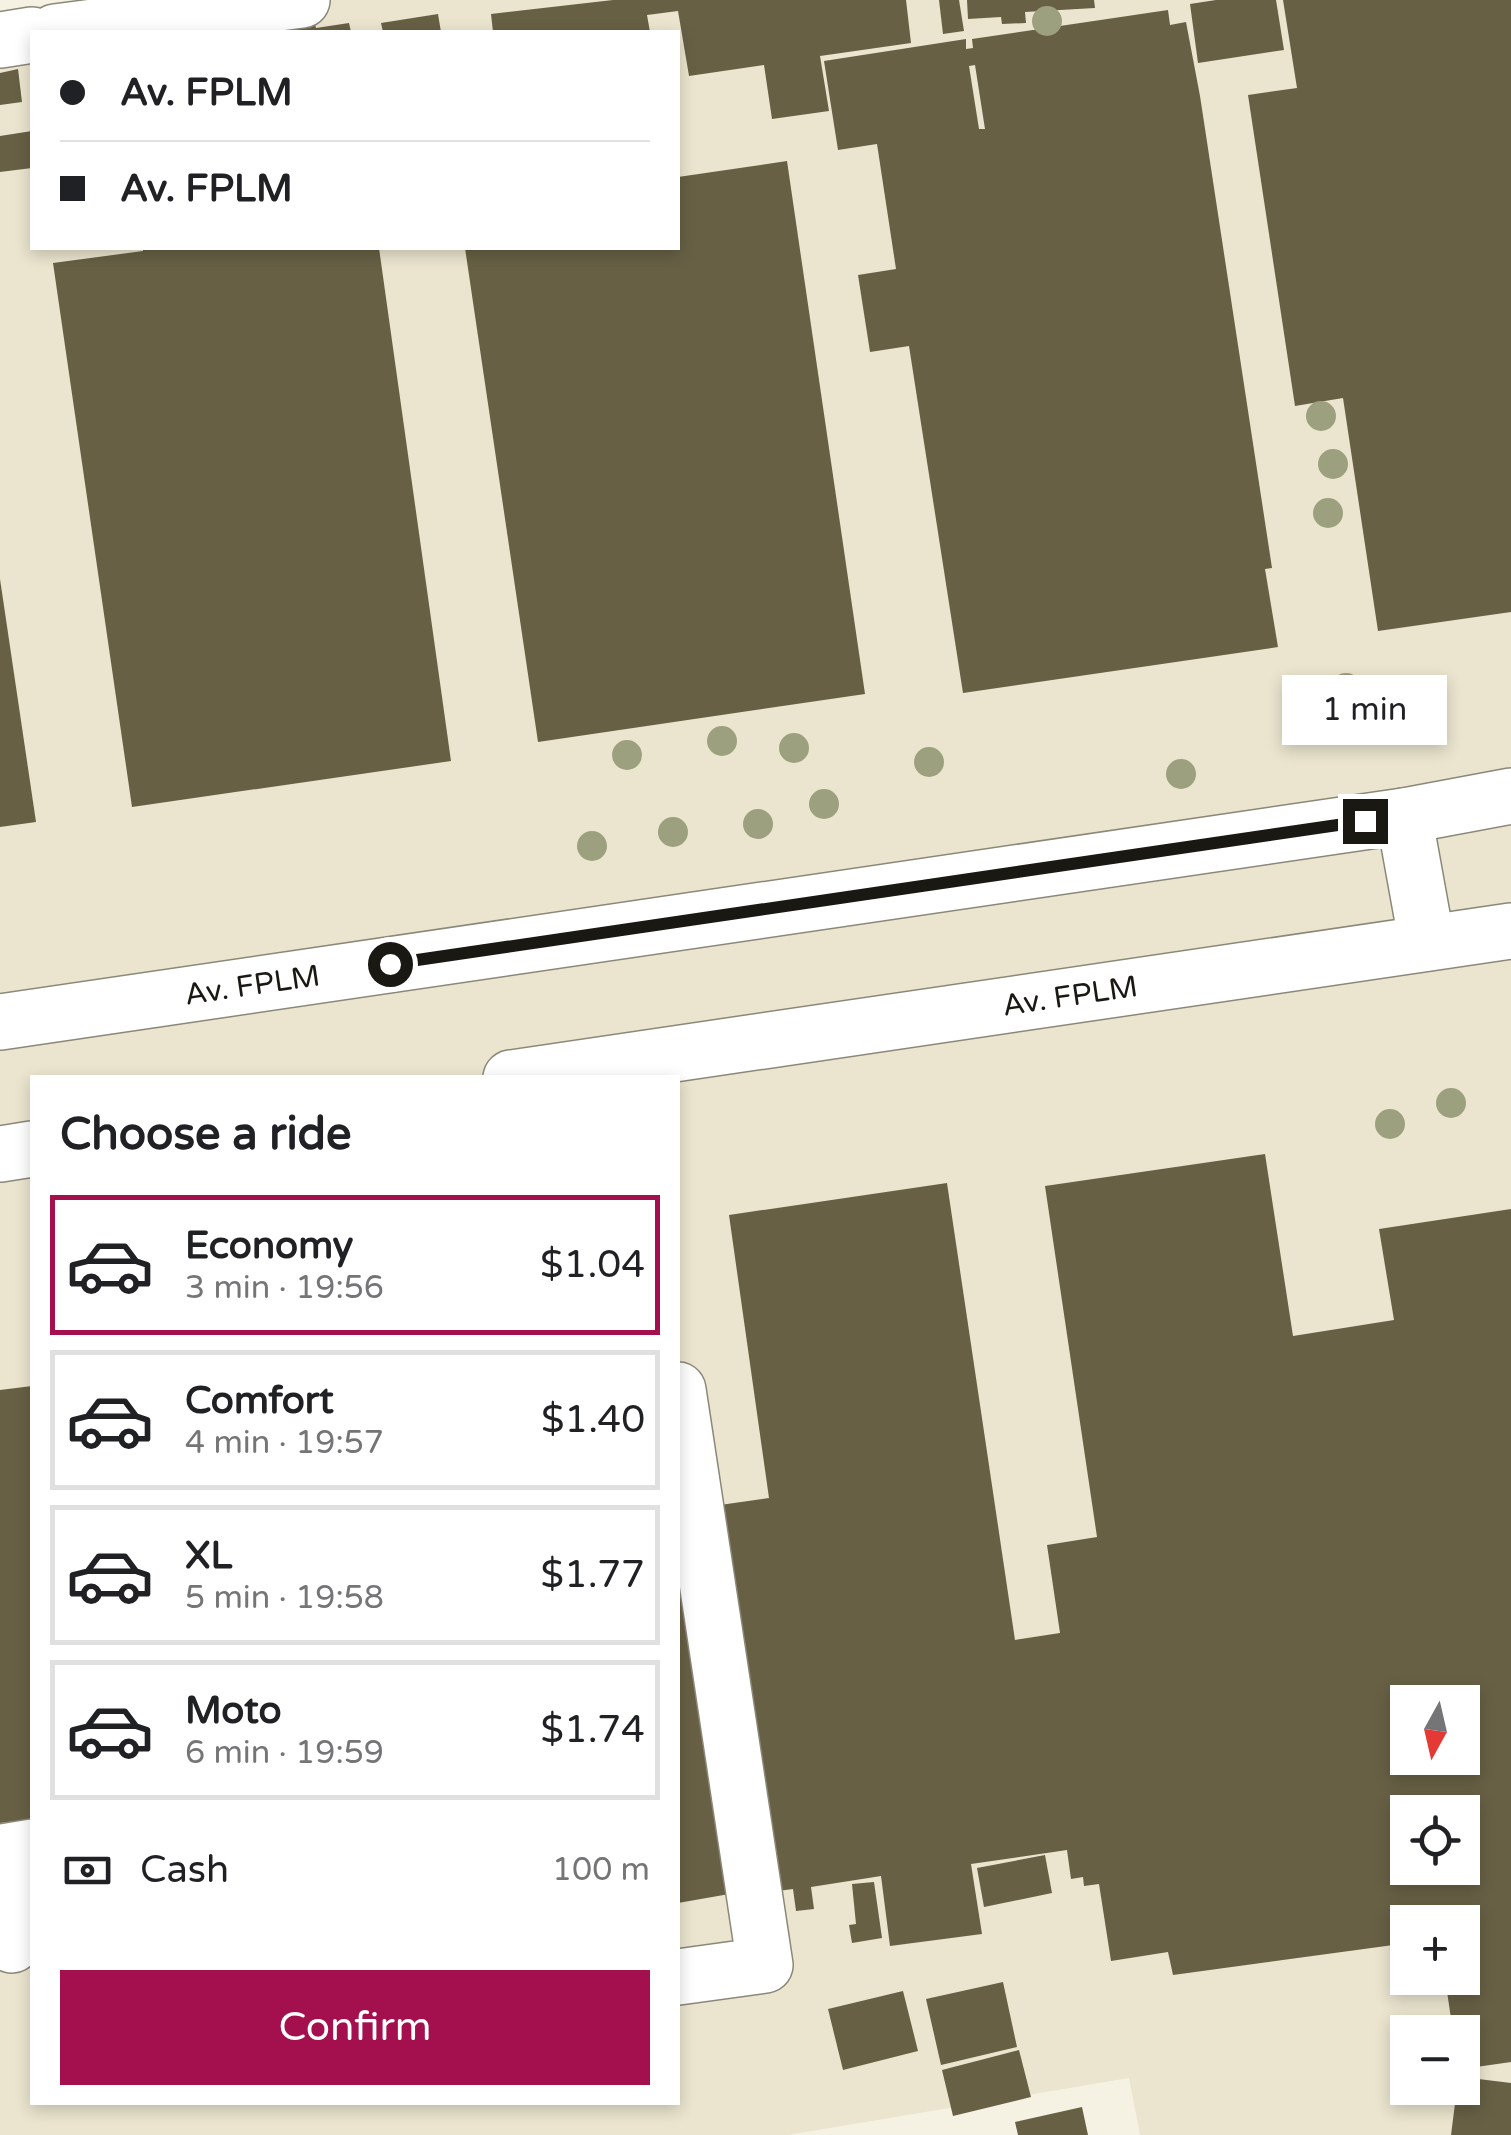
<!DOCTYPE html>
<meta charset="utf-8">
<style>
:root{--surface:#fff;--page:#f6f6f6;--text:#202124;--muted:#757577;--line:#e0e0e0;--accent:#a4104e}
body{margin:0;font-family:"Varela Round",sans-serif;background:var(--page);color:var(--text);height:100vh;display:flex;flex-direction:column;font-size:38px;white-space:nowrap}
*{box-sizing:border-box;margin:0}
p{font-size:32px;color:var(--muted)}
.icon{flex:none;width:55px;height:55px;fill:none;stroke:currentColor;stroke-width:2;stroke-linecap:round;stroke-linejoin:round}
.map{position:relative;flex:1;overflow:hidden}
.details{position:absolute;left:30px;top:1075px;width:650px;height:1030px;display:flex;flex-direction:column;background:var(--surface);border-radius:0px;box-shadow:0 5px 15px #0003}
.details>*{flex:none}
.hud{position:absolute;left:30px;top:30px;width:650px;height:220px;border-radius:0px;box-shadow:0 5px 15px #0003;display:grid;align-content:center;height:220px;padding:0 30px;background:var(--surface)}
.needle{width:65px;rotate:188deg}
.controls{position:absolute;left:1390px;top:1685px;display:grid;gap:20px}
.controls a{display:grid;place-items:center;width:90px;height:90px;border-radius:0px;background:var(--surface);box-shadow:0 5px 15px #0003;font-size:50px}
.end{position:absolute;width:45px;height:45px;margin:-22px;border:12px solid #1a1813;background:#fff;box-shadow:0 0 0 5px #fff}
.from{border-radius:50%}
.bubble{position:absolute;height:70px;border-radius:0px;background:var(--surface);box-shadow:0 5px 15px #0003;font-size:32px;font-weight:600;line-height:70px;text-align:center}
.hud b{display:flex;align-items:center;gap:35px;height:95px;font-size:38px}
.hud b+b{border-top:2px solid var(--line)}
.hud i{width:25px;height:25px;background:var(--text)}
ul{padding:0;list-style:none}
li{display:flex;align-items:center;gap:30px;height:140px;margin:0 20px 15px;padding:0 10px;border:5px solid var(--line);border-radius:0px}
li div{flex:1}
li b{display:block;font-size:38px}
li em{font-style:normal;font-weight:600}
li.current{border-color:var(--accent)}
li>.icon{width:90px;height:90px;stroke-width:1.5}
h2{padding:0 30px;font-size:45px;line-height:120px}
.pay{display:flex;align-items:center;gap:25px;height:110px;padding:0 30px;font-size:38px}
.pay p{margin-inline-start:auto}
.button{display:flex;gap:20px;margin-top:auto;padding:20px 30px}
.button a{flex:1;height:115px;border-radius:0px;background:var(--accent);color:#fff;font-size:40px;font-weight:600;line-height:115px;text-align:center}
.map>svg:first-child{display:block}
.built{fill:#ebe5cf;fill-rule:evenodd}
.building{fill:#676045;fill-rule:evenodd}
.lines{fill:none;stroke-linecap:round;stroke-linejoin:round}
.minor-casing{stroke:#8b887a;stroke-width:58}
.major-casing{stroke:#8b887a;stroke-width:58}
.minor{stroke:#fff;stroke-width:55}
.major{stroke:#fff;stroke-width:55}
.tree{fill:#9ca07f}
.route{stroke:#1a1813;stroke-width:12}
.labels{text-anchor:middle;stroke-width:10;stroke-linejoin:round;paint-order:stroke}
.street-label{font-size:30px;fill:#1a1813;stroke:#fff}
</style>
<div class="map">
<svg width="1511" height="2135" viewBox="0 0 1511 2135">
<rect width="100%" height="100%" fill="#f6f2e3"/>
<!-- built -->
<path class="built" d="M 302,0 L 1511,0 L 1511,2135 L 1140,2135 L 1129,2078 L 788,2135 L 0,2135 L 0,40 L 32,35 L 32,248 L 678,248 L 678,32 L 55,32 ZM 32,1078 L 678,1078 L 678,2102 L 32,2102 ZM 1408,1702 L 1462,1702 L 1462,1758 L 1408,1758 ZM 1408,1812 L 1462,1812 L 1462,1868 L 1408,1868 ZM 1408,1922 L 1462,1922 L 1462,1978 L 1408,1978 ZM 1408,2032 L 1462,2032 L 1462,2088 L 1408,2088 Z"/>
<!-- building -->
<g class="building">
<path d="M 613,0 L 906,0 L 911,43 L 820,56 L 829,111 L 772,119 L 764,65 L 689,76 L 678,11 L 647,15 L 650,32 L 493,32 L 491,14 Z"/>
<path d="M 939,0 L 959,0 L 964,31 L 943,34 Z"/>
<path d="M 967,0 L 1094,0 L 1095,8 L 1025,12 L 1026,23 L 1002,24 L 1001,17 L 968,19 Z"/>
<path d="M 1216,0 L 1276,0 L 1284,50 L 1198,63 L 1190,4 Z"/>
<path d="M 1283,0 L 1511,0 L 1511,612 L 1378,631 L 1343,398 L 1295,406 L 1248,95 L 1297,88 Z"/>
<path d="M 1168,10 L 1170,25 L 1186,22 L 1200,96 L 1272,568 L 1265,569 L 1278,647 L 963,693 L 909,346 L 870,352 L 858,275 L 896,269 L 877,144 L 838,150 L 824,61 L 966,39 L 966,49 L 973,48 L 972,39 ZM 975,65 L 985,129 L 979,129 L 969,66 Z"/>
<path d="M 438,14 L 441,32 L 383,32 L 381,23 Z"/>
<path d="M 349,23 L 351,32 L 269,32 L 315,24 L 316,28 Z"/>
<path d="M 18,69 L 22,102 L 0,105 L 0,73 Z"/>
<path d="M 32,131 L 32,168 L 0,172 L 0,136 Z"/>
<path d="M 787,161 L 865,694 L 538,742 L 465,248 L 678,248 L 678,177 Z"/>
<path d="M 143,248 L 379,248 L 451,761 L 132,807 L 53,263 L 143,251 Z"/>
<path d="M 0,579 L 36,822 L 0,827 Z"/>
<path d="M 1265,1154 L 1293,1336 L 1394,1320 L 1379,1229 L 1511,1209 L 1511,2062 L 1462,2069 L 1462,2032 L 1453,2032 L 1445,1978 L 1462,1978 L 1462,1922 L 1408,1922 L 1408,1943 L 1173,1975 L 1168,1952 L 1111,1961 L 1099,1884 L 1084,1886 L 1083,1877 L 1071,1879 L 1067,1850 L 971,1864 L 982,1934 L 890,1946 L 881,1876 L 811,1887 L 814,1909 L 796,1911 L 793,1889 L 778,1891 L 720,1505 L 769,1498 L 729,1215 L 947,1183 L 1015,1640 L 1060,1633 L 1047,1545 L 1097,1537 L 1045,1186 ZM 1408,1702 L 1462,1702 L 1462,1758 L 1408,1758 ZM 1408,1812 L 1462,1812 L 1462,1868 L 1408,1868 Z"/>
<path d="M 32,1386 L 32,1819 L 0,1823 L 0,1390 Z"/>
<path d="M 678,1551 L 735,1893 L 678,1903 Z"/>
<path d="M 1045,1855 L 1052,1893 L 984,1907 L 977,1868 Z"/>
<path d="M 874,1882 L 882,1938 L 852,1943 L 849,1925 L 856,1924 L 852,1884 Z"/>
<path d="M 1003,1982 L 1017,2047 L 941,2065 L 926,1999 Z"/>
<path d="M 903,1991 L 918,2051 L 843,2070 L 828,2009 Z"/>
<path d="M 1019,2050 L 1031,2097 L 953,2116 L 942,2070 Z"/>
<path d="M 1462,2077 L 1511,2083 L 1511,2135 L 1451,2135 L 1457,2088 L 1462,2088 Z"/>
<path d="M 1082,2107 L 1088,2135 L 1018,2135 L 1015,2122 Z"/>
</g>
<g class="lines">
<!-- minor casing -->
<g class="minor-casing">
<g id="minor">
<path d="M 55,32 L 302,0"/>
<path d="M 0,40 L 32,35"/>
<path d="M 678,1390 L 765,1965 L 678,1977"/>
<path d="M 12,1945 L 3,1852 L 32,1847"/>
</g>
</g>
<!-- major casing -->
<g class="major-casing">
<g id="major">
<path d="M 1404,816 L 1427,943"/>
<path id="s1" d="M 0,1022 L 1404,816 L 1511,796"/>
<path id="s2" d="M 511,1078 L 1511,931"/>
<path d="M 0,1154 L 32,1149"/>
</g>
</g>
<!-- minor -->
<use href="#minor" class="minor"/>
<!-- major -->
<use href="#major" class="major"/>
</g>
<!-- trees -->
<g class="tree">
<circle cx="1047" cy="21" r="15"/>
<circle cx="1321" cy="416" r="15"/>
<circle cx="1333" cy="464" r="15"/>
<circle cx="1328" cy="513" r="15"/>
<circle cx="1346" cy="688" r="15"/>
<circle cx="722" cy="741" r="15"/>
<circle cx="794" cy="748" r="15"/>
<circle cx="627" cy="755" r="15"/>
<circle cx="929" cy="762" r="15"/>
<circle cx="1181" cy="774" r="15"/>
<circle cx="824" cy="804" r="15"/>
<circle cx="758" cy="824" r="15"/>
<circle cx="673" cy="832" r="15"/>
<circle cx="592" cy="846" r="15"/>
<circle cx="1451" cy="1103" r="15"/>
<circle cx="1390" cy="1124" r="15"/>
</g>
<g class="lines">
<!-- route -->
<path class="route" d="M 390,964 L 1365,821"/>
</g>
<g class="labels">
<!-- street labels -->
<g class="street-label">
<text dy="10" stroke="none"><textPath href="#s1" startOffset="255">Av. FPLM</textPath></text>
<text dy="10" stroke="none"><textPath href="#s2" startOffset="565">Av. FPLM</textPath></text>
</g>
</g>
</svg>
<div class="controls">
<a><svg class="needle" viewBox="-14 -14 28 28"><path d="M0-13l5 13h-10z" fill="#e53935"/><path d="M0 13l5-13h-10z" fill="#757577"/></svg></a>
<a><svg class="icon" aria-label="locate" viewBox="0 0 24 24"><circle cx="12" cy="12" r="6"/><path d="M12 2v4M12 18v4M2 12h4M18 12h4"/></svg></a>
<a>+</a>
<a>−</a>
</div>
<i class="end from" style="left:390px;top:964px"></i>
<i class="end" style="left:1365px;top:821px"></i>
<div class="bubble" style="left:1282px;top:675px;width:165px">1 min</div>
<div class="hud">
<b><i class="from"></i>Av. FPLM</b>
<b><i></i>Av. FPLM</b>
</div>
<section class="details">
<h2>Choose a ride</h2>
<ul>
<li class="current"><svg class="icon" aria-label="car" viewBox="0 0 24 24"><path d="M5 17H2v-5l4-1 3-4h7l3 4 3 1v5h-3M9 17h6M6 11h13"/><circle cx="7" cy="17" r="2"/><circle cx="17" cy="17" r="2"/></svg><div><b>Economy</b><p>3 min · 19:56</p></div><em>$1.04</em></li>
<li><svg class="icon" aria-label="car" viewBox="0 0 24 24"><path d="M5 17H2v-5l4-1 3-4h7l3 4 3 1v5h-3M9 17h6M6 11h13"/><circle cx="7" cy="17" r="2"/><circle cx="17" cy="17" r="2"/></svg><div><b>Comfort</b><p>4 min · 19:57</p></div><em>$1.40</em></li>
<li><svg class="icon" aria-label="car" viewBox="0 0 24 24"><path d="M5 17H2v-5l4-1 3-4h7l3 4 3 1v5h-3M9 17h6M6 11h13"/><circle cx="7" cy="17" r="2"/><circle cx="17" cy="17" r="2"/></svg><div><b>XL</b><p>5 min · 19:58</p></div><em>$1.77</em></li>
<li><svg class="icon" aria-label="car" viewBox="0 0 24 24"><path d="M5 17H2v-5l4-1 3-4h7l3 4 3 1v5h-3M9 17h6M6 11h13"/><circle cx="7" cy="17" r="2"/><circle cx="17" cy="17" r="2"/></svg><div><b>Moto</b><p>6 min · 19:59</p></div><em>$1.74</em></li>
</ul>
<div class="pay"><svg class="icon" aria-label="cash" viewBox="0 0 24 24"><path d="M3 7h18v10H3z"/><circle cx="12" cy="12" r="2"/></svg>Cash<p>100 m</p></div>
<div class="button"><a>Confirm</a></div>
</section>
</div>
